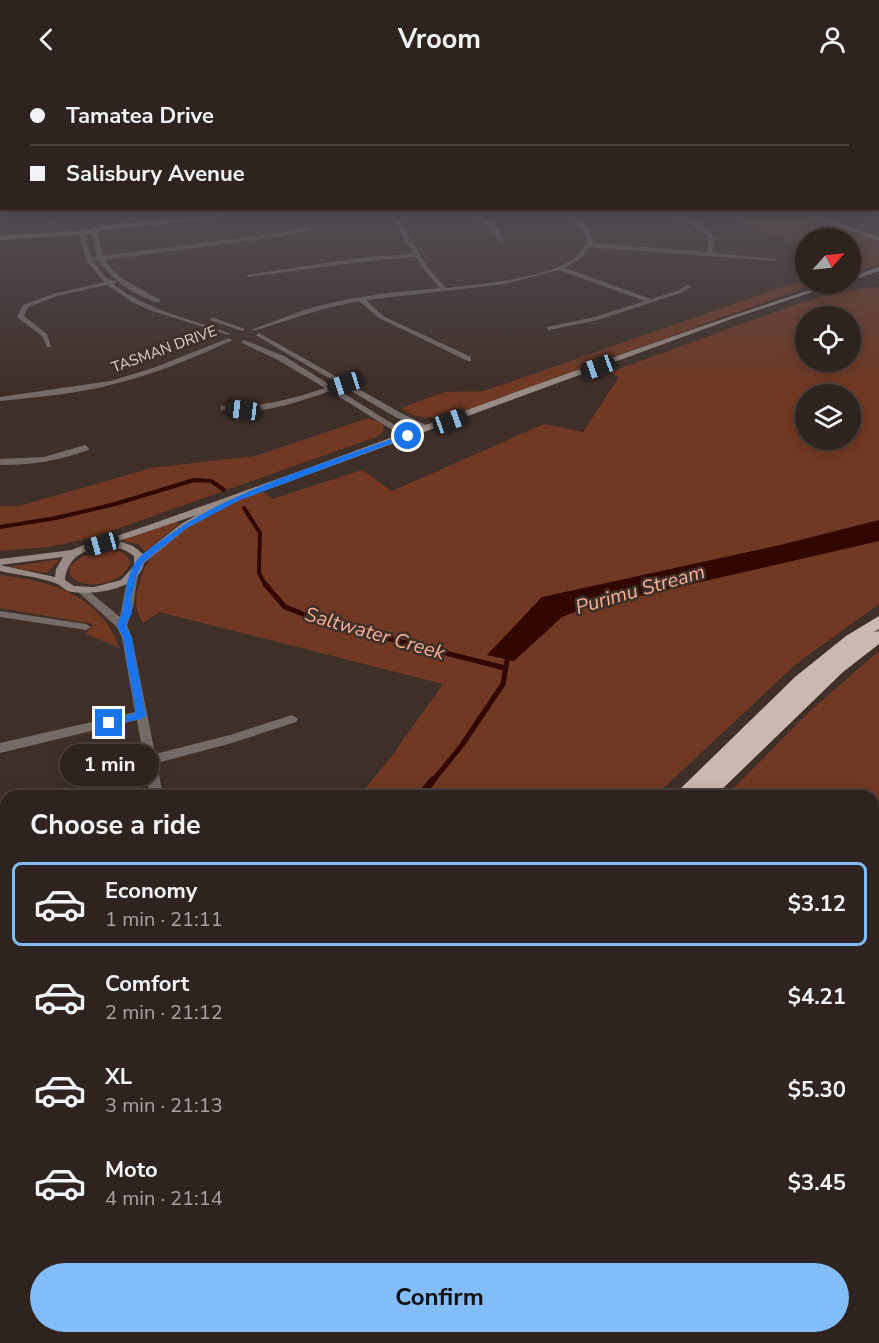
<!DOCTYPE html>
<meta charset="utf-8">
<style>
:root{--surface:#2f231f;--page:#3b2f2c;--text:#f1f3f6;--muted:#a7a4a4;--line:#4a403d;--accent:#82bcfa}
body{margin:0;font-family:"Nunito Sans",sans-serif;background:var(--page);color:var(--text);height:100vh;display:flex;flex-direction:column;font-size:22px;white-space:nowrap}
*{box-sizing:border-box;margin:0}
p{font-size:20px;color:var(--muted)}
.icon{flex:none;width:33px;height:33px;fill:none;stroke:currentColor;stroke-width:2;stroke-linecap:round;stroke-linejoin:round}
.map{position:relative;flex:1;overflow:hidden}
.sheet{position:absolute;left:0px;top:712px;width:879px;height:554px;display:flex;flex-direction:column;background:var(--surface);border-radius:18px 18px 0 0;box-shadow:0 3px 15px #0003,0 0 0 2px var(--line)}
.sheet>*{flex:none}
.guide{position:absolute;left:0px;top:0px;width:879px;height:132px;box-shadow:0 3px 15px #0003,0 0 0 2px var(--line);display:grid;align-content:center;height:132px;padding:0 30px;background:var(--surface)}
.needle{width:39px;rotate:63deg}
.controls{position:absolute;left:795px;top:150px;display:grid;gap:12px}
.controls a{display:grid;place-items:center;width:66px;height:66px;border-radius:50%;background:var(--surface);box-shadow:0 3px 15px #0003,0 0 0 2px var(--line);font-size:30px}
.end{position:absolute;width:27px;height:27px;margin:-14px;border:8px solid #1a73e8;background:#fff;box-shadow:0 0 0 3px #fff}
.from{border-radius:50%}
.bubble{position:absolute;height:42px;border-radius:21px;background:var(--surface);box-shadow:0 3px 15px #0003,0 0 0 2px var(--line);font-size:20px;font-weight:700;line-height:42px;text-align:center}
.car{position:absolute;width:18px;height:36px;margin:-18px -9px;border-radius:8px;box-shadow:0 0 4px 2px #0007;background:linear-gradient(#222 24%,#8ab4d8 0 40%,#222 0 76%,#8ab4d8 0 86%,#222 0)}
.guide b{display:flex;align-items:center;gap:21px;height:57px;font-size:22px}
.guide b+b{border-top:2px solid var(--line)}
.guide i{width:15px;height:15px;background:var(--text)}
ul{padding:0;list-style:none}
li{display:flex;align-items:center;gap:18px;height:84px;margin:0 12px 9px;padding:0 18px;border:3px solid transparent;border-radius:9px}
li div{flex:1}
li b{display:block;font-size:22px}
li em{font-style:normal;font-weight:700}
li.on{border-color:var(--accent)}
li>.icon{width:54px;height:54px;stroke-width:1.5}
h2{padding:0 30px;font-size:27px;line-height:72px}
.cta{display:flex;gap:12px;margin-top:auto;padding:12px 30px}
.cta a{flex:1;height:69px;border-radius:36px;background:var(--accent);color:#111;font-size:24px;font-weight:700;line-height:69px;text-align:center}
header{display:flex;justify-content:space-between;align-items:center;height:78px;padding:0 30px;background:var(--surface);font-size:27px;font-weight:700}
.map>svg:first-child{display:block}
.built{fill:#4d362e}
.green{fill:#713923;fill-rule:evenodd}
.water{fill:#310700}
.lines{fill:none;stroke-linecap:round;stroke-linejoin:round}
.stream-far4{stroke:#310700;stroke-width:2}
.stream-far3{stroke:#310700;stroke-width:4}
.stream-far2{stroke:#310700;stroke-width:5}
.stream-far1{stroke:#310700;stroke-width:7}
.stream{stroke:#310700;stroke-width:8}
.street{fill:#746b68;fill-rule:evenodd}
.secondary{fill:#988a85;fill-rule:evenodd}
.highway{fill:#cdb8b0;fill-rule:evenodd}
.route{fill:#1a73e8}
.labels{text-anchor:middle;stroke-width:5;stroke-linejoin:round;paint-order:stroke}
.far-street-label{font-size:15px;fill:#ded3cf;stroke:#3f2f29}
.water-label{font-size:20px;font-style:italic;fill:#f6b096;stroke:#3f2f29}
</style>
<header><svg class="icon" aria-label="back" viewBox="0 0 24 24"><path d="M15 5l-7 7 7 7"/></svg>Vroom<svg class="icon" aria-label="person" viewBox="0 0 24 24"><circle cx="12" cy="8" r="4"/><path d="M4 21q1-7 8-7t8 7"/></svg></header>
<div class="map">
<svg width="879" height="1265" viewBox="0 0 879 1265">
<rect width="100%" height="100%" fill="#3f2f29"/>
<!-- built -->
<g class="built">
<path d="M 879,847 L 879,1022 L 873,1025 L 873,850 Z"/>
<path d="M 879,1107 L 879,1265 L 701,1265 L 705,1260 L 873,1260 L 873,1110 Z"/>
<path d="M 211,1260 L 599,1260 L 594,1265 L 205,1265 Z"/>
</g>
<!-- green -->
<g class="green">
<path d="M 713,132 L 788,132 L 879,164 L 879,187 L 851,195 L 850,160 L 806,160 L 805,169 Z"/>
<path d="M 805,201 L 806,206 L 815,206 L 460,334 C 436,339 423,345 401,330 L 444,314 L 484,313 Z"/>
<path d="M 879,209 L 879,526 L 796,586 L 655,718 L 359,718 L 391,679 L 443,606 L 159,534 L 143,545 C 134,531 135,518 140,502 C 157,451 217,430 262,413 L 272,421 L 362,392 L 392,413 L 544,346 L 583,354 L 619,299 L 610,294 L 797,226 L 842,213 ZM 806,238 L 850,238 L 850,284 L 806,284 ZM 806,316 L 850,316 L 850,362 L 806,362 Z"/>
<path d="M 368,340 L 382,345 L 384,349 L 382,355 L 376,359 L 91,460 L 48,469 L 0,473 L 0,428 L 19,428 L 151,390 L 255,378 Z"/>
<path d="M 175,443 L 178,445 L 177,448 L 145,473 L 138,466 L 125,464 L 124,461 Z"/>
<path d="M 100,472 C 111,472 125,471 130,483 C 128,504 89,513 74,501 C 57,487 90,475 100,472 Z"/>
<path d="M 60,481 L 47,495 L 8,489 Z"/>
<path d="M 0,497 C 54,504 99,516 120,570 L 86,556 L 93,546 L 0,530 Z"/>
<path d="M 879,573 L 879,847 L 873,850 L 873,718 L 726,718 L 811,632 Z"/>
<path d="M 6,1034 L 6,1260 L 44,1260 L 38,1265 L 0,1265 L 0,1039 Z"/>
</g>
<!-- water -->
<path class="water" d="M 879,442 L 879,463 L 583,531 L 562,539 L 514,583 L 487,577 L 542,519 L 780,467 Z"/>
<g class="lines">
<!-- stream-far4 -->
<g class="stream-far4">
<path d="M 874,132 L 879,134"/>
<path d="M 110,136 L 159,132"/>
<path d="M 0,146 L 55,141"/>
</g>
<!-- stream-far3 -->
<g class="stream-far3">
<path d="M 244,430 L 260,455 L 259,495 L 266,508"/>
<path d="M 0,449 L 56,440 L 115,426 L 194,402 L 211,403 L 224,412"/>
</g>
<!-- stream-far2 -->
<g class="stream-far2">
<path d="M 265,506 L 285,529 L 323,544 L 505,590"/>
<path d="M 432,704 L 462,667 L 503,606 L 508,577"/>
</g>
<!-- stream-far1 -->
<path class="stream-far1" d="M 420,718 L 433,702"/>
<!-- stream -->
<path class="stream" d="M 0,1130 L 6,1125"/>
<!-- street -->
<g class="street">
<path d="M 383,132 L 388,132 L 395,138 C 430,134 491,120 504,165 L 500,165 C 495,158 490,148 482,143 C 459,128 424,138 398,141 L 429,191 L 446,210 C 479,206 558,200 580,175 C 583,171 585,167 587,163 L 584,152 L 559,132 L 564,132 L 589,150 L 593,163 L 591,165 L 707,174 L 709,161 C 699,148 686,143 670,139 L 672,136 C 690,141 704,146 715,161 L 712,175 L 777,181 L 774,183 L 589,169 L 583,179 L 565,190 L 651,221 L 679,212 L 687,207 L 692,208 L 683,214 L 598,242 L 549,252 L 547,251 L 547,249 L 595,239 L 645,223 L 559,192 L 506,206 L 366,222 L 383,238 L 471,279 L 471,283 L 468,283 L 379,240 L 359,223 L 323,231 L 253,253 L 253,251 L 307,231 L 343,222 L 387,215 L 440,210 L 425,193 L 416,179 L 368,183 L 249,199 L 246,197 L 368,179 L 414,176 L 395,144 Z"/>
<path d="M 308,149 L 310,152 L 279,159 L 104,182 L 121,200 L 160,222 L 161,223 L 158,225 C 135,217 112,203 99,182 L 93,183 L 107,201 L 116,203 L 116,205 L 113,206 C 147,232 190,241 229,255 L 229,257 L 152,233 L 134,225 L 107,207 L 57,218 L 28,229 L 24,238 L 47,256 L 51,269 L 47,269 L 42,258 L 17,239 L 23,227 L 53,216 L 104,204 L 86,182 L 79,153 L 84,154 L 91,180 L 97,179 L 91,153 L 94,151 L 97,153 L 103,178 L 279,155 Z"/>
<path d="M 210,240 L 214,240 L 245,251 L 242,253 L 210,242 Z"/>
<path d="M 259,255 L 403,336 L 432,350 L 425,352 L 397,340 L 257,258 L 256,257 Z"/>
<path d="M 229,260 L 232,262 L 231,263 C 193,280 155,296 114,306 C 77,316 38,319 0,323 L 0,319 L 110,303 L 153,290 Z"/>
<path d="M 244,262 L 284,278 L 332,308 L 339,307 L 340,309 L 337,311 L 412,358 L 405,360 L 330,313 C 295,325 259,338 221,332 L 221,328 L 224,328 C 260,330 291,321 325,310 L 278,282 L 242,265 L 241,264 Z"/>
<path d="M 85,367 L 89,370 L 88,372 C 59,383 31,387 0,387 L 0,381 L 44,379 Z"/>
<path d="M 133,494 L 138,497 L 133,529 L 127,547 L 132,560 L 155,676 L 230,657 L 292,637 L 298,641 L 296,644 L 232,665 L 157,685 L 163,718 L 150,718 L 137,642 L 0,675 L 0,665 L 135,634 L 122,560 L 117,549 L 76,512 L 77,510 L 85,510 L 120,539 L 128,497 Z"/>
<path d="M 0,533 L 86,546 L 91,549 L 86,552 L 0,539 Z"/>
<path d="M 6,998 L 6,1017 L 0,1020 L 0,1001 Z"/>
<path d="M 879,1065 L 879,1084 L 873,1086 L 873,1067 Z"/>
<path d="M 651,1260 L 674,1260 L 672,1265 L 649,1265 Z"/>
</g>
<!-- secondary -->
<g class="secondary">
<path d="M 244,132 L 254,132 L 197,143 L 102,152 L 90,156 L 0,162 L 0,158 L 89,152 L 101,148 L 197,139 Z"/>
<path d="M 796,132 L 803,132 L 879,159 L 879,163 Z"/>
<path d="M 879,189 L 879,193 L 850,203 L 850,199 Z"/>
<path d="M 829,206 L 837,206 L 737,239 L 209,433 L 212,435 L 210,437 L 187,450 L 144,485 C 139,512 94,517 72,514 C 65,513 61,507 55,505 C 39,499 18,497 0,493 L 0,487 L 55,499 L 56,491 L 63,479 L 0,487 L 0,481 L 72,472 L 86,466 L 102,463 C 345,380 584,284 829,206 ZM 197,437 L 181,446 L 143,476 L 133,468 L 119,463 ZM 101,469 C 114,468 124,470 134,478 L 134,488 L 121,502 L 94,509 L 74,508 L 65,502 C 67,481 82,472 101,469 Z"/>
</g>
<!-- highway -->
<g class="highway">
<path d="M 879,538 L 879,551 L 874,554 L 879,553 L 879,566 L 843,594 L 715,718 L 675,718 L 678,713 L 795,599 L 846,558 Z"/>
<path d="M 67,1260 L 101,1260 L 99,1265 L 64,1265 Z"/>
<path d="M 105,1260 L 139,1260 L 137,1265 L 102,1265 Z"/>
</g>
</g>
<!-- sky -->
<linearGradient id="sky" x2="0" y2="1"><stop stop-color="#231a17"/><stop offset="0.43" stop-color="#524d54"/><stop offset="1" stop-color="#524d54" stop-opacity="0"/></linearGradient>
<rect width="879" height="309" fill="url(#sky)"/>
<!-- route -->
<path class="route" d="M 405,356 L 411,358 L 240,422 L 187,450 L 144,484 L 137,497 L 131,520 L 132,535 L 126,547 L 132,560 L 146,638 L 141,641 L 105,648 L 105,643 L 136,635 L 123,560 L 117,547 C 128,527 122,502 137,482 C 142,476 151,470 158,465 C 225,412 325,386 405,356 Z"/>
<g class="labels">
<!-- far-street labels -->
<g class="far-street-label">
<text transform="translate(164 271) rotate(-20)" y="5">TASMAN DRIVE</text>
</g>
<!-- water labels -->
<g class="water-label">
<text transform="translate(640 511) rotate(-16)" y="7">Purimu Stream</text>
<text transform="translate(375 555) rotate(16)" y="7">Saltwater Creek</text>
</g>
</g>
</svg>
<div class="controls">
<a><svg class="needle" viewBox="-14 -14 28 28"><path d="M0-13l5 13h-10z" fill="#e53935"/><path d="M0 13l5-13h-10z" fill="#a7a4a4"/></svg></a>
<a><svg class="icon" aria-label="locate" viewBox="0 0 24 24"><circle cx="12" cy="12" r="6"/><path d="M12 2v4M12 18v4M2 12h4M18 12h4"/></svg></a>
<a><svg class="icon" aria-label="layers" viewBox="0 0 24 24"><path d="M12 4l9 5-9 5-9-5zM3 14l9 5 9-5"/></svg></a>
</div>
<i class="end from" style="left:408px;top:358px"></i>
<i class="end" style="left:109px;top:645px"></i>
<div class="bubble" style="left:60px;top:666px;width:99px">1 min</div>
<i class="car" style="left:598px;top:289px;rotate:250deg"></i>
<i class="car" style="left:345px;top:306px;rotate:252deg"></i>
<i class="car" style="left:243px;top:332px;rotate:277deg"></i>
<i class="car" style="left:450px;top:343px;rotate:70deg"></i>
<i class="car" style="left:102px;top:466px;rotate:254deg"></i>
<div class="guide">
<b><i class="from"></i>Tamatea Drive</b>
<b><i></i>Salisbury Avenue</b>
</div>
<section class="sheet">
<h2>Choose a ride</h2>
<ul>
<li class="on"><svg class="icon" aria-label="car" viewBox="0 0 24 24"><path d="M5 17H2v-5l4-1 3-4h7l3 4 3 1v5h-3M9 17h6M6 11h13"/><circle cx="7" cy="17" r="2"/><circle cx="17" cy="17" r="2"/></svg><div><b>Economy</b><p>1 min · 21:11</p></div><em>$3.12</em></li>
<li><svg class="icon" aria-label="car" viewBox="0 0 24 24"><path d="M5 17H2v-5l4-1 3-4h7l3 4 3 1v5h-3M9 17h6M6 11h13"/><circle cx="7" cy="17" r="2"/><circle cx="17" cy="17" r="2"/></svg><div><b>Comfort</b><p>2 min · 21:12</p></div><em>$4.21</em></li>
<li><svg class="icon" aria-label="car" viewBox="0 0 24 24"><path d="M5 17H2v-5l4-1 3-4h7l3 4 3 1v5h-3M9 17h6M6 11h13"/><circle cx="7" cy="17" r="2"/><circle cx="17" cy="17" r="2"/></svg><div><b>XL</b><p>3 min · 21:13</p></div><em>$5.30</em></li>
<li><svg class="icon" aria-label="car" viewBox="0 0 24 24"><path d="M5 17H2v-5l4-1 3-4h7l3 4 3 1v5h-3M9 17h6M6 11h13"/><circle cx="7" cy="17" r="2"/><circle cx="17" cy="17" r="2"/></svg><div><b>Moto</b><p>4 min · 21:14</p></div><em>$3.45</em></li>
</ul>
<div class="cta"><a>Confirm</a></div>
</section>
</div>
